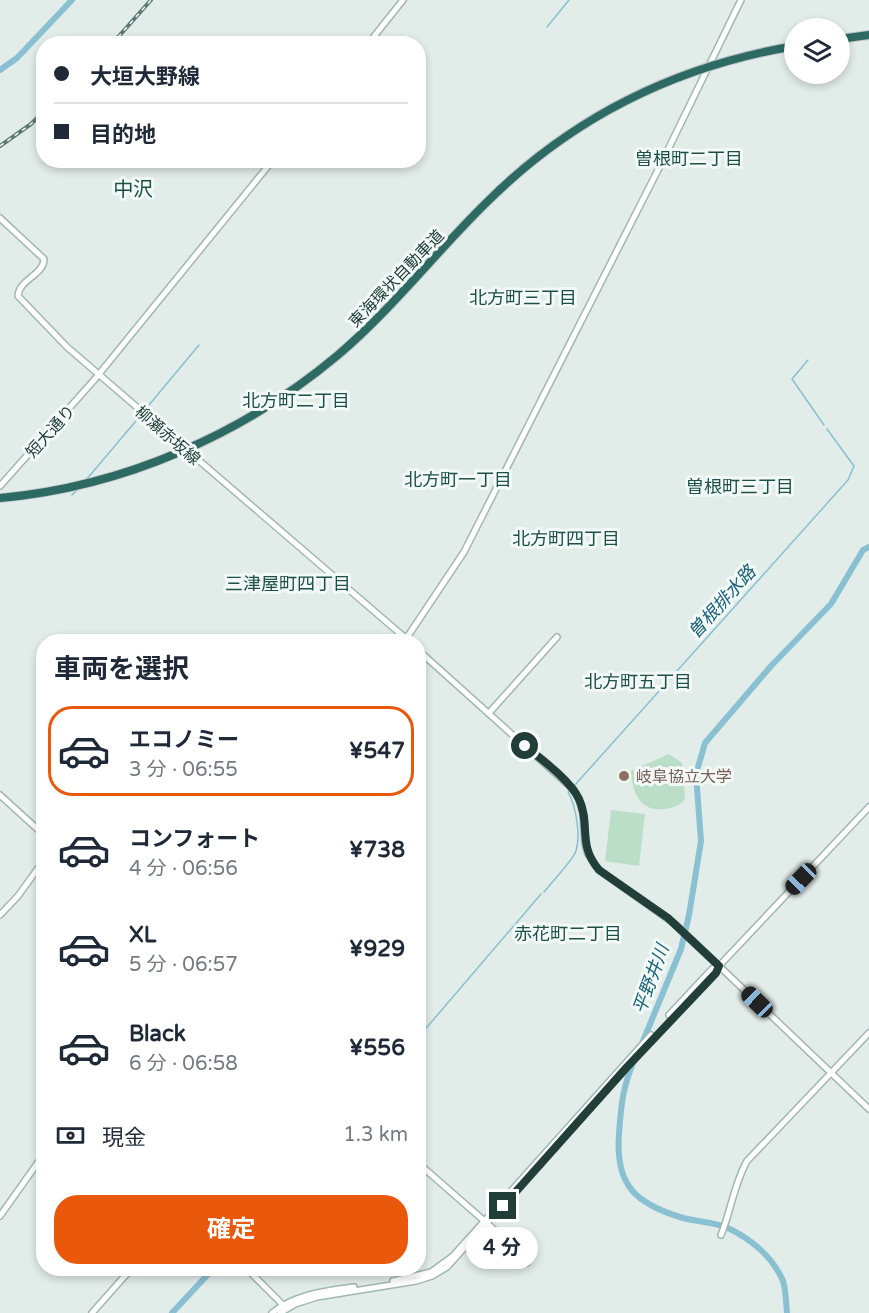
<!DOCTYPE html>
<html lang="ja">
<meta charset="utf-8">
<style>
:root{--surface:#fff;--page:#f6f6f7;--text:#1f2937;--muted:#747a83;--line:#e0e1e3;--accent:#ea580c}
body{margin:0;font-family:"Varela Round","Noto Sans JP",sans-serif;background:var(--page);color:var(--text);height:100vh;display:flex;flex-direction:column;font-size:22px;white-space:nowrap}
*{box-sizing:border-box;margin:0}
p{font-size:20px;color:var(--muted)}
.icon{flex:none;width:33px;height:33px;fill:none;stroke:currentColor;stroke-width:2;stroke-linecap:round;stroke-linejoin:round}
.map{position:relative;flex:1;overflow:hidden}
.side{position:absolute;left:36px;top:634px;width:390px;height:642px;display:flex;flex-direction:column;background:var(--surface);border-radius:24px;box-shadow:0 3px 9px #0003}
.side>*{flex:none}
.guide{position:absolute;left:36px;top:36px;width:390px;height:132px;border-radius:24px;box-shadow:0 3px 9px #0003;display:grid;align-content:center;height:132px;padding:0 18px;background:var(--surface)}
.buttons{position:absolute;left:784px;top:18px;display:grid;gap:12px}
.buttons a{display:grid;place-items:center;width:66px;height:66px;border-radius:50%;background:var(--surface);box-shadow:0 3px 9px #0003;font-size:30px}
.end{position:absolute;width:27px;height:27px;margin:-14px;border:8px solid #213e39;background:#fff;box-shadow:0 0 0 3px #fff}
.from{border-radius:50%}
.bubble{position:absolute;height:42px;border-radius:21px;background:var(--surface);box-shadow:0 3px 9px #0003;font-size:20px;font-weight:700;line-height:42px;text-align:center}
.car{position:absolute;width:18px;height:36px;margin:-18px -9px;border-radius:8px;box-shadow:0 0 4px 2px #0007;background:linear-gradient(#222 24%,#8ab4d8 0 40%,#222 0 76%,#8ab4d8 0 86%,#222 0)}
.guide b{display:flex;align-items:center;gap:21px;height:57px;font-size:22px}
.guide b+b{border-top:2px solid var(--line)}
.guide i{width:15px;height:15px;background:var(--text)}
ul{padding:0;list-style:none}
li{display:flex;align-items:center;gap:18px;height:90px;margin:0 12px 9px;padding:0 6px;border:3px solid transparent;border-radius:24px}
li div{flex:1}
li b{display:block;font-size:22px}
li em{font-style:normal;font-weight:700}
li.on{border-color:var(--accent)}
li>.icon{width:54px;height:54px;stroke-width:1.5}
h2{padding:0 18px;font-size:27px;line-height:72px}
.pay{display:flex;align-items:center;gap:15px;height:66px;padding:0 18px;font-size:22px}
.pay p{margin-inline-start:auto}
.cta{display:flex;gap:12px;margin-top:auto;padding:12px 18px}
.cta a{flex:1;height:69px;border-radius:24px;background:var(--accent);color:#fff;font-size:24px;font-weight:700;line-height:69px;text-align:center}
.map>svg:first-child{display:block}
.green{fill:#badec7}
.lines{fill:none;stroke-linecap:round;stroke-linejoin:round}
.stream{stroke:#89c0d2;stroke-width:1.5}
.river{stroke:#89c0d2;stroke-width:6}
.secondary-casing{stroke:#a0b8b2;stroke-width:8}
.highway-casing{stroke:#c1c9c8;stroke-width:10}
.secondary{stroke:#fff;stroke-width:5}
.highway{stroke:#2d6a64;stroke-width:8}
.rail-casing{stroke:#5c7974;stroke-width:4}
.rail{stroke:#f2f9f6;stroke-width:1.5;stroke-dasharray:4.5;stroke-linecap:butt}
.highway-bridge-casing{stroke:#c1c9c8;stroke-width:10;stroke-linecap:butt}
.highway-bridge{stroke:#2d6a64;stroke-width:8}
.route{stroke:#213e39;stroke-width:8}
.education-dot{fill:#8d6e63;stroke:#f2f9f6;stroke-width:2}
.labels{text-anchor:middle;stroke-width:6;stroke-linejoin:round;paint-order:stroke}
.street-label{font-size:16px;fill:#213e39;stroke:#f2f9f6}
.education-label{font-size:16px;fill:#785e54;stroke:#f2f9f6;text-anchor:start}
.neighbourhood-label{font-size:18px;fill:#1d5049;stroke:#f2f9f6}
.water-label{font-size:18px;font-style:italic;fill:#1a617b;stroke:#f2f9f6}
.quarter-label{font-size:20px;fill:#1d5049;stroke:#f2f9f6}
</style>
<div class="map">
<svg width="869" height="1313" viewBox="0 0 869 1313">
<rect width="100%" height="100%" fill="#e2ece9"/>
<!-- green -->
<g class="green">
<path d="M 669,754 L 682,763 L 685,799 C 679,806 673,808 664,809 C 639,812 632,791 631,771 Z"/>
<path d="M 611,810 L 645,814 L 639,866 L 605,861 Z"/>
</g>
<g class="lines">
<!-- stream -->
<g class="stream">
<path d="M 547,27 L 569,0"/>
<path d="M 808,360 L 792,379 L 824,425"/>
<path d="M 144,411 L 199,345"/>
<path d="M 86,480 L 141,415"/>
<path d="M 72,495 L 79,488"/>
<path d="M 574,786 L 848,480 L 854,466 L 827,429"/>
<path d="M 544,892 C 551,883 573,860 576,851 C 581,835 576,806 568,792 L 570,790"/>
<path d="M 422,1033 L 541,894"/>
</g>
<!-- river -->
<g class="river">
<path d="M 0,70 L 17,58 L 72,0"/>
<path d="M 418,1036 L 422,1033"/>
<path d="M 641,1046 L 681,949 L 689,915 L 701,841 L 696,774 L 705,743 L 771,666 L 831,604 L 863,550 L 869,547"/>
<path d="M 635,1058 C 623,1086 621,1104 619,1134 C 615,1186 636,1204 683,1218 C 698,1222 715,1222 728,1228 C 751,1239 773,1257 783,1281 C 786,1290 786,1303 787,1313"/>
<path d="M 172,1313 L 213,1269"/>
</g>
<!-- secondary casing -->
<g class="secondary-casing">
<g id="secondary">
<path d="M 368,44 L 403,0"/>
<path d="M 0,218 L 44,259 C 44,275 19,279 18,296 L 67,347 L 410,642"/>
<path d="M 0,486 L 95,379 L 273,160"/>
<path d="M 404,642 L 464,552 L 660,166 L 741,0"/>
<path d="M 418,650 L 574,790 L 579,800 L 583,813 L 585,844 L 588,854 L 599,870 L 675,924 L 869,1109"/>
<path d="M 489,713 L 557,637"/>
<path d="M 0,795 L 44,835"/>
<path d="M 0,915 L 18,896 L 44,860"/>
<path d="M 669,1015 L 712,969 L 719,966"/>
<path d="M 418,1163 L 521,1253 L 527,1263"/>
<path d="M 0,1216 L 44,1154"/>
<path d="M 721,1235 C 731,1211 734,1184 747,1161 L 869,1033"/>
<path d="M 247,1269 L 284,1306"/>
<path d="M 393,1281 L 431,1272 L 453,1256 L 651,1035"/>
<path d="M 92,1313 L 131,1269"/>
<path d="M 272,1313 C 295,1294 325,1291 354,1287"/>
<path d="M 280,1313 L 295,1304 L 317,1297 L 416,1281 L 432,1276 L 447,1267 L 627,1067 L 716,973 L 719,966 L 869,807"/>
</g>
</g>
<!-- highway casing -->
<g class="highway-casing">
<path id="highway" d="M 840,39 L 869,35"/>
</g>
<!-- secondary -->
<use href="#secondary" class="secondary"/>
<!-- highway -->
<use href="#highway" class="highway"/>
<!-- rail casing -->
<g class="rail-casing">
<g id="rail">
<path d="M 112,44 L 151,0"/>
<path d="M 0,146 L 31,124 L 44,111"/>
</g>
</g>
<!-- rail -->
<use href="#rail" class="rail"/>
<!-- highway-bridge casing -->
<g class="highway-bridge-casing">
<path id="highway-bridge" d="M 0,498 C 123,487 244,434 338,355 C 392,309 435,253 486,203 C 571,118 676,66 795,46"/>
</g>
<!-- highway-bridge -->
<use href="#highway-bridge" class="highway-bridge"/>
</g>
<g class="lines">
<!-- route -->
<path class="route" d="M 503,1206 L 627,1067 L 716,973 L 719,966 L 668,918 L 599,870 C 577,844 591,825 579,799 C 570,780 541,759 525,746"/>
</g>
<!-- markers -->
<circle class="education-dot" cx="624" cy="776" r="6"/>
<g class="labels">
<!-- street labels -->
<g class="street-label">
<text transform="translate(396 278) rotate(-46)" y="6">東海環状自動車道</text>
<text transform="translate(50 431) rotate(-48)" y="6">短大通り</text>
<text transform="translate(168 435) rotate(41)" y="6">柳瀬赤坂線</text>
</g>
<!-- education labels -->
<g class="education-label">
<text x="636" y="782">岐阜協立大学</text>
</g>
<!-- neighbourhood labels -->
<g class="neighbourhood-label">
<text x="689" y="165">曽根町二丁目</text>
<text x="523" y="304">北方町三丁目</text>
<text x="296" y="407">北方町二丁目</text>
<text x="458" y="486">北方町一丁目</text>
<text x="740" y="493">曽根町三丁目</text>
<text x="566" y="545">北方町四丁目</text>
<text x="288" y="590">三津屋町四丁目</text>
<text x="638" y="688">北方町五丁目</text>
<text x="568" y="940">赤花町二丁目</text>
</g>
<!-- water labels -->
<g class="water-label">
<text transform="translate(722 602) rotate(-48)" y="6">曽根排水路</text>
<text transform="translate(651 979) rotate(-70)" y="6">平野井川</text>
</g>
<!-- quarter labels -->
<g class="quarter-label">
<text x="133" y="196">中沢</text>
</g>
</g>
</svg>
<div class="buttons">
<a><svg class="icon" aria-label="layers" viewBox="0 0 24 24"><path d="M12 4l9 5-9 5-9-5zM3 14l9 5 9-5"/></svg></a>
</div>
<i class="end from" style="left:525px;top:746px"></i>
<i class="end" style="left:503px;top:1206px"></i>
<div class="bubble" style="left:466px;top:1227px;width:72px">4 分</div>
<i class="car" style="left:801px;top:879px;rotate:224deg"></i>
<i class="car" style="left:757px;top:1002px;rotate:314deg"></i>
<div class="guide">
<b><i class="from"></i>大垣大野線</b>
<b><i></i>目的地</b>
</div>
<section class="side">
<h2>車両を選択</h2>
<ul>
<li class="on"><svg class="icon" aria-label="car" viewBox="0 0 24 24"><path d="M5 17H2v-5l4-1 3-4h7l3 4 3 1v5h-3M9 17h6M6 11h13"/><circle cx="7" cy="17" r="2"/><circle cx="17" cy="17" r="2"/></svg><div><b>エコノミー</b><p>3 分 · 06:55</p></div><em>¥547</em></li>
<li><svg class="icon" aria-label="car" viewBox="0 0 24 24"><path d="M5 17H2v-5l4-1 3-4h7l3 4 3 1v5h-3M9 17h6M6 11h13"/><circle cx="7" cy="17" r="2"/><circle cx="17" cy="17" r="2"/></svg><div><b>コンフォート</b><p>4 分 · 06:56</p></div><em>¥738</em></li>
<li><svg class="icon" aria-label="car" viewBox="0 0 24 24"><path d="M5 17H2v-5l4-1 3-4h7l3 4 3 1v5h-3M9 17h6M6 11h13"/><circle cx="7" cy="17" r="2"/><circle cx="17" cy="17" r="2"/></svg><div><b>XL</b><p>5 分 · 06:57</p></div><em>¥929</em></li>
<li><svg class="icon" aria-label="car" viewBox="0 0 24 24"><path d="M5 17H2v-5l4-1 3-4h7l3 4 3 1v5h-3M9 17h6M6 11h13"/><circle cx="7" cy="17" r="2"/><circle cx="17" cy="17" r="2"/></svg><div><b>Black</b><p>6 分 · 06:58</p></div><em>¥556</em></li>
</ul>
<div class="pay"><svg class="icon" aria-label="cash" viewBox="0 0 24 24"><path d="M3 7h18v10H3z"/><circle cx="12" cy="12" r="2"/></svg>現金<p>1.3 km</p></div>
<div class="cta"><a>確定</a></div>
</section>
</div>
